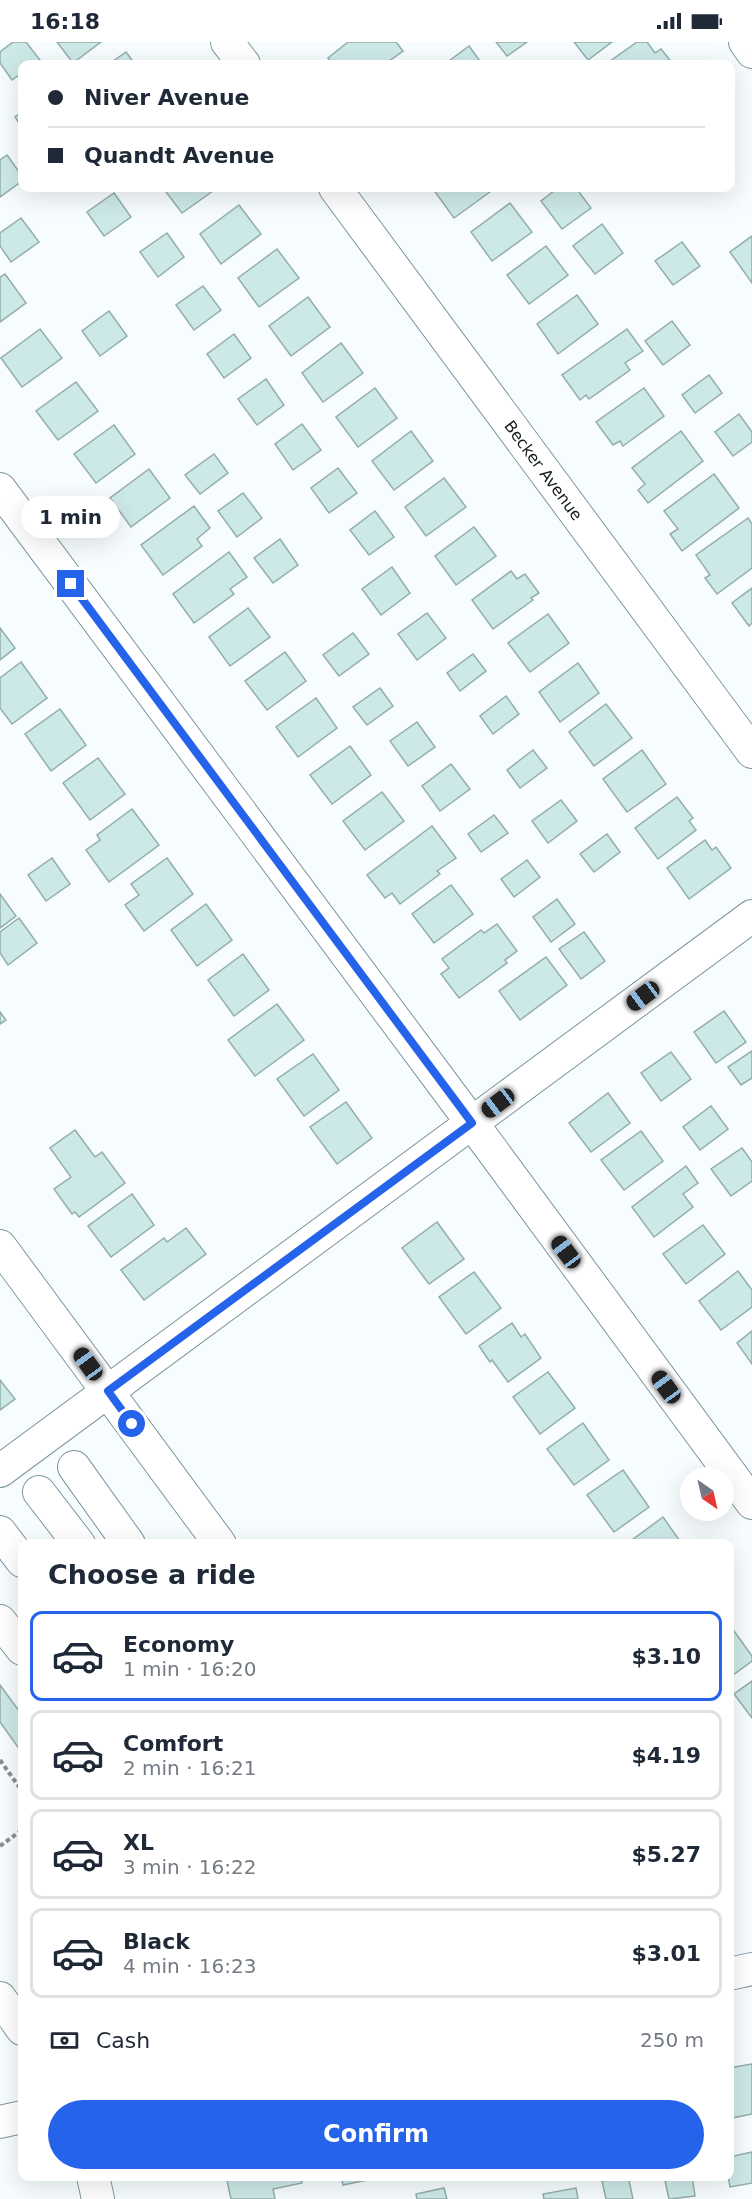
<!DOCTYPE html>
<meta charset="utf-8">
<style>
:root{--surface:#fff;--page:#f2f2f3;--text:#1f2937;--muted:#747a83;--line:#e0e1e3;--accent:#2563eb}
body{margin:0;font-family:"DejaVu Sans",sans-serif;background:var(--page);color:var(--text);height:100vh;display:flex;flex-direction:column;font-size:22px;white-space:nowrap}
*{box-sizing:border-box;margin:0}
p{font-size:20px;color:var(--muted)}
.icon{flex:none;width:33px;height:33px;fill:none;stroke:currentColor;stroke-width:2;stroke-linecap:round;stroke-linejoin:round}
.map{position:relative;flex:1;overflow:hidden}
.side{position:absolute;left:18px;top:1497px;width:716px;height:642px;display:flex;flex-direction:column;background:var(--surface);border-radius:12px;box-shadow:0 6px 24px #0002}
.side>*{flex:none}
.hud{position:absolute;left:18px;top:18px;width:717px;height:132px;border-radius:12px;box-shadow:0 6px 24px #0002;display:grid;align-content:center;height:132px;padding:0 30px;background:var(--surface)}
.needle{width:39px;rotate:146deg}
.buttons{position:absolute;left:680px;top:1425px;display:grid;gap:12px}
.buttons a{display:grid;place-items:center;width:54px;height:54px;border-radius:50%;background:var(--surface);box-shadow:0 6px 24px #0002;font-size:30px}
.end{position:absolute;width:27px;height:27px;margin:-14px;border:8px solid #2563eb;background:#fff;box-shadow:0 0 0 3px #fff}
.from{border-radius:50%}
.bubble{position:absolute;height:42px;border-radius:21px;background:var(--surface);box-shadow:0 6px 24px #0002;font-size:20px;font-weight:700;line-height:42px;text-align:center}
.car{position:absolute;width:18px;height:36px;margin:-18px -9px;border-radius:8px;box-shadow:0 0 4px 2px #0007;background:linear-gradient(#222 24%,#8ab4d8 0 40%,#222 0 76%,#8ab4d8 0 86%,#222 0)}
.hud b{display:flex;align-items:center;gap:21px;height:57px;font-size:22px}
.hud b+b{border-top:2px solid var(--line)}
.hud i{width:15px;height:15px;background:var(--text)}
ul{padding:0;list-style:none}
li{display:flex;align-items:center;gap:18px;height:90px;margin:0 12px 9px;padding:0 18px;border:3px solid var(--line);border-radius:12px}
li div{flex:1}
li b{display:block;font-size:22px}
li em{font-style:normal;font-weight:700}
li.selected{border-color:var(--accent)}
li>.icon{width:54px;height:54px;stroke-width:1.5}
h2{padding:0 30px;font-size:27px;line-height:72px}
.pay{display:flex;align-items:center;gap:15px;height:66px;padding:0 30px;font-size:22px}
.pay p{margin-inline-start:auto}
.primary-button{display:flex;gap:12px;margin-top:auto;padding:12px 30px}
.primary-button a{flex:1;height:69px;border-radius:36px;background:var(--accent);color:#fff;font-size:24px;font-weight:700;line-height:69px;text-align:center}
.status{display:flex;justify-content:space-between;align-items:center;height:42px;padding:0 30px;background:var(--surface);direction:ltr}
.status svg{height:16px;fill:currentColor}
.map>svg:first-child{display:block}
.building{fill:#cde9e7;stroke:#93aeac;stroke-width:1.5}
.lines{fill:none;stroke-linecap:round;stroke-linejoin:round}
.minor-casing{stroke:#7e969e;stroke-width:34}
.path{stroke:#888f92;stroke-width:4;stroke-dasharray:4.5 3;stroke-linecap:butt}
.minor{stroke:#fff;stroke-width:32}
.route{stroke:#2563eb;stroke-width:8}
.labels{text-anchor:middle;stroke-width:4.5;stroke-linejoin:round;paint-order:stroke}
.street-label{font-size:16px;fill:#141d21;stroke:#fff}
</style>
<div class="status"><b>16:18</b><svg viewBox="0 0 49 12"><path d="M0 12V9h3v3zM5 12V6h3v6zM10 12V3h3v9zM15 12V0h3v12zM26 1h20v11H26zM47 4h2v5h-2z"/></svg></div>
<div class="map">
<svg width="752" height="2157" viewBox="0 0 752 2157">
<rect width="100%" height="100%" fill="#f7fcfe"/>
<!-- building -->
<g class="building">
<path d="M 13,0 L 26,0 L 40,18 L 34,22 L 22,22 L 22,31 L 12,38 L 0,21 L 0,10 Z"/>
<path d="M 57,0 L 101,0 L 73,21 Z"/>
<path d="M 348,0 L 396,0 L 403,9 L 385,22 L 333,22 L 328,16 Z"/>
<path d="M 496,0 L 527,0 L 507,14 Z"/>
<path d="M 574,0 L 612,0 L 588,18 Z"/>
<path d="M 637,0 L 647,0 L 655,11 L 661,7 L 673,22 L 606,22 Z"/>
<path d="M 469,4 L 482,22 L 445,22 Z"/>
<path d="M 126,10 L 135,22 L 109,22 Z"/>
<path d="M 22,70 L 22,86 L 15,75 Z"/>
<path d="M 7,113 L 22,134 L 22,139 L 0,155 L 0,118 Z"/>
<path d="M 163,146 L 217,146 L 182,171 Z"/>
<path d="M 435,146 L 493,146 L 494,147 L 454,176 L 433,147 Z"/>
<path d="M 558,146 L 576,146 L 591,166 L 562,187 L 541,159 Z"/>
<path d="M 114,151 L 131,175 L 104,194 L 87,170 Z"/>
<path d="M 510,161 L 532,190 L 492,219 L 471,190 Z"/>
<path d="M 239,163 L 261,192 L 221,222 L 200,192 Z"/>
<path d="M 21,176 L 39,200 L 11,220 L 0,204 L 0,191 Z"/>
<path d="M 602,182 L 623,211 L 595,232 L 573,204 Z"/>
<path d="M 167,191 L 184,215 L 158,235 L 140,210 Z"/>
<path d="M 752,194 L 752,241 L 730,210 Z"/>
<path d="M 682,200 L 700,224 L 673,243 L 655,219 Z"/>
<path d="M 546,204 L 568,233 L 529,262 L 507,233 Z"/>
<path d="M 277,207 L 299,236 L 259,265 L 238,236 Z"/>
<path d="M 5,232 L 26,261 L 0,280 L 0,235 Z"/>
<path d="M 203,244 L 221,268 L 194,288 L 176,263 Z"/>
<path d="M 577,253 L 598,282 L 558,312 L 537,282 Z"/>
<path d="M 308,255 L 330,285 L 291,314 L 269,284 Z"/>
<path d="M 109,269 L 127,294 L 100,314 L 82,289 Z"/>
<path d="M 672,279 L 690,303 L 663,323 L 645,299 Z"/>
<path d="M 40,287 L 62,316 L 22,345 L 1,316 Z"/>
<path d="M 627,287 L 643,309 L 625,321 L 630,328 L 589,357 L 586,353 L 580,358 L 562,333 Z"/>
<path d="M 234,292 L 251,316 L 224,336 L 207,312 Z"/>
<path d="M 341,301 L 363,331 L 323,360 L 302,331 Z"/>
<path d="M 709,333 L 722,351 L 695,371 L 682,353 Z"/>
<path d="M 266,337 L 284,363 L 257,383 L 238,357 Z"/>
<path d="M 76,340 L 98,369 L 58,398 L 36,369 Z"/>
<path d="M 375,346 L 397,376 L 358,405 L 336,375 Z"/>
<path d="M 644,346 L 664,374 L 623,404 L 620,399 L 613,403 L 596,380 Z"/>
<path d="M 739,372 L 752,390 L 752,400 L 733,414 L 715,390 Z"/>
<path d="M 302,382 L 321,408 L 293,428 L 275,402 Z"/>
<path d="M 114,383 L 135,412 L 96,441 L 74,412 Z"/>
<path d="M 411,389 L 433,419 L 394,448 L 372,419 Z"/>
<path d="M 681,389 L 703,419 L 648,461 L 638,448 L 645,442 L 632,426 Z"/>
<path d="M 214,412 L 228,431 L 200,452 L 185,433 Z"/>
<path d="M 338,426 L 357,451 L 329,471 L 311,446 Z"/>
<path d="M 149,427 L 170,456 L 131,485 L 110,456 Z"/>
<path d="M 714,432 L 739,466 L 682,509 L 670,492 L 678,487 L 664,469 Z"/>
<path d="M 444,436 L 466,465 L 426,494 L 405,465 Z"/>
<path d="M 243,451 L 262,476 L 237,495 L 218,469 Z"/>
<path d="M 194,464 L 210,486 L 197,497 L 202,504 L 163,533 L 141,503 Z"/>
<path d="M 375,469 L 394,495 L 369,513 L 350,488 Z"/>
<path d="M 748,476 L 752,482 L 752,526 L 717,552 L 705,536 L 710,533 L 696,513 Z"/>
<path d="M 474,485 L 496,514 L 456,543 L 435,514 Z"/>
<path d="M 280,497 L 298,523 L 273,541 L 254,516 Z"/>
<path d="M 229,510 L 247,535 L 230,547 L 234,552 L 194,581 L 173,552 Z"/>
<path d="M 392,525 L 410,551 L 381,573 L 362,547 Z"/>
<path d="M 511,529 L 517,537 L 525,532 L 539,551 L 531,556 L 533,558 L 493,587 L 472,558 Z"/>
<path d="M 752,546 L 752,581 L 749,584 L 732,561 Z"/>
<path d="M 248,566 L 270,595 L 230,624 L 209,595 Z"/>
<path d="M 427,571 L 446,596 L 417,618 L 398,592 Z"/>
<path d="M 548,572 L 569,601 L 530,630 L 508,601 Z"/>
<path d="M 0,586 L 15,606 L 0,618 Z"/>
<path d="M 353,591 L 369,612 L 339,634 L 323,613 Z"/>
<path d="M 285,610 L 306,639 L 267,668 L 245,639 Z"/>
<path d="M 473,612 L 486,629 L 460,649 L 447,631 Z"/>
<path d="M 21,620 L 47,656 L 12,682 L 0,666 L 0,636 Z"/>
<path d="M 578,621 L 599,651 L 560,680 L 539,650 Z"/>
<path d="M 380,646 L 393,664 L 367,683 L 353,665 Z"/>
<path d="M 506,654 L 519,672 L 493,692 L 480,674 Z"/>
<path d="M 316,656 L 337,686 L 298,715 L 276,685 Z"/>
<path d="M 606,662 L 632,696 L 594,724 L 569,690 Z"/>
<path d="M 60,667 L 86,703 L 51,729 L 25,692 Z"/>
<path d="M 417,680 L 435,705 L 408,724 L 390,699 Z"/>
<path d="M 350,704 L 371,733 L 332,762 L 310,733 Z"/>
<path d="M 533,708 L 547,726 L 520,746 L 507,728 Z"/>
<path d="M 642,708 L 666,742 L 627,770 L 603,737 Z"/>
<path d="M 98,716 L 125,752 L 90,778 L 63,741 Z"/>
<path d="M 451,722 L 470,747 L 440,769 L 422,744 Z"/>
<path d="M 382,750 L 404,779 L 365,808 L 343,779 Z"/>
<path d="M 677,755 L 693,776 L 689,779 L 696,788 L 658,817 L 635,786 Z"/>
<path d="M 561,758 L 577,779 L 548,801 L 532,779 Z"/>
<path d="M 132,767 L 159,803 L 109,840 L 86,808 L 100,798 L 97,793 Z"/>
<path d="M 494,773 L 508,791 L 481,810 L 468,792 Z"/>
<path d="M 432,784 L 456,816 L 437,829 L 440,832 L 400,862 L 392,851 L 385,856 L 367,833 Z"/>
<path d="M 607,792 L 620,810 L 594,830 L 580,812 Z"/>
<path d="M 705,798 L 712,808 L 716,805 L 731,826 L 689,857 L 667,826 Z"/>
<path d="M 52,816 L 70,842 L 46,859 L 28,833 Z"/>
<path d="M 167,816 L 193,852 L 144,889 L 125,863 L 139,853 L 131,842 Z"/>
<path d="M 527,818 L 540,835 L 514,855 L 501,837 Z"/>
<path d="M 451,843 L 473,872 L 434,901 L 412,872 Z"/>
<path d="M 0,852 L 16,874 L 0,886 Z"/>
<path d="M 557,857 L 575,882 L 551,900 L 533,875 Z"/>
<path d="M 206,862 L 232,898 L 197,924 L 171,888 Z"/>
<path d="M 19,876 L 37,901 L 8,923 L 0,911 L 0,890 Z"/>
<path d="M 497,882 L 517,909 L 505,918 L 507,921 L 459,956 L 441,932 L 449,926 L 442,917 L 481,888 L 484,891 Z"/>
<path d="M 584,890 L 605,919 L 581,937 L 559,907 Z"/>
<path d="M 243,912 L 269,948 L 234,974 L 208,938 Z"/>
<path d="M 546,915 L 567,943 L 520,978 L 499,949 Z"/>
<path d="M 277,962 L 304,998 L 255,1034 L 228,998 Z"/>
<path d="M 724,969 L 746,1000 L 716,1021 L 694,990 Z"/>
<path d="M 0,970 L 6,978 L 0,982 Z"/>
<path d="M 752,1009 L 752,1036 L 741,1043 L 728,1025 Z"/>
<path d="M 671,1010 L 691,1037 L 661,1059 L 641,1031 Z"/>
<path d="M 313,1012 L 339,1048 L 304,1074 L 277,1037 Z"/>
<path d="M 608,1051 L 630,1081 L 591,1110 L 569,1081 Z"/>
<path d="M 346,1060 L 372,1096 L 337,1122 L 310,1085 Z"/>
<path d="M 711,1064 L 728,1087 L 700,1108 L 683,1085 Z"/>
<path d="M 75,1088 L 95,1115 L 102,1110 L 125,1141 L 79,1175 L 75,1170 L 72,1172 L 54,1147 L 71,1135 L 50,1106 Z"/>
<path d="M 641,1089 L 663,1119 L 624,1148 L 601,1118 Z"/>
<path d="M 742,1106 L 752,1120 L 752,1139 L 731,1154 L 711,1127 Z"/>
<path d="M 686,1124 L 698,1141 L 683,1152 L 693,1165 L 654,1195 L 632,1165 Z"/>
<path d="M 132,1152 L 154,1183 L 111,1215 L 88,1184 Z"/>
<path d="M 437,1180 L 464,1217 L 429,1242 L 402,1206 Z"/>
<path d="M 703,1183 L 725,1212 L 686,1242 L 663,1212 Z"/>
<path d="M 186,1186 L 206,1212 L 144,1258 L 121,1228 L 164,1196 L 167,1200 Z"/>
<path d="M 738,1229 L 752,1248 L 752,1265 L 721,1288 L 699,1259 Z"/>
<path d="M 474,1230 L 501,1266 L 466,1292 L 439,1255 Z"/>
<path d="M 512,1281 L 521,1295 L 525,1292 L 541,1316 L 508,1340 L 492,1318 L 490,1320 L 479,1304 Z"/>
<path d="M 752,1289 L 752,1322 L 737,1301 Z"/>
<path d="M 548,1330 L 575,1366 L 540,1392 L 513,1355 Z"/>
<path d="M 0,1338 L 15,1357 L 0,1368 Z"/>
<path d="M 583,1381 L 609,1418 L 574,1443 L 547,1407 Z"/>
<path d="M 623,1428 L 649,1465 L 614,1490 L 587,1453 Z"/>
<path d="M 663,1475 L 682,1502 L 628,1502 L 628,1501 Z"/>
<path d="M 729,1582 L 752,1614 L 752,1619 L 729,1636 Z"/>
<path d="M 752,1639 L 752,1676 L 734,1652 Z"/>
<path d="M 0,1643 L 22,1673 L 22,1711 L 0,1680 Z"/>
<path d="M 752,2022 L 752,2072 L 732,2076 L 729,2060 L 729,2026 Z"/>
<path d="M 752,2110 L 752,2141 L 730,2145 L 728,2134 L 729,2115 Z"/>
<path d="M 226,2134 L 301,2134 L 302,2141 L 273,2147 L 275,2157 L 231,2157 Z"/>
<path d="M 341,2134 L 386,2134 L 343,2143 Z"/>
<path d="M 628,2134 L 633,2157 L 606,2157 L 602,2139 Z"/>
<path d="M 664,2134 L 692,2134 L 695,2154 L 669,2157 Z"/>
<path d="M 444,2146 L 447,2157 L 417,2157 L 416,2152 Z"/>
<path d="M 576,2146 L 578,2157 L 544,2157 L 543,2152 Z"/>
</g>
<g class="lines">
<!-- minor casing -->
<g class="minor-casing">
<g id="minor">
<path d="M 227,0 L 244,22"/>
<path d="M 745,0 L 752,10"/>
<path id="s1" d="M 335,146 L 752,710"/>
<path d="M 0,447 L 472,1081 L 752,1461"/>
<path d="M 0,1204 L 220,1502"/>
<path d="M 74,1425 L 129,1502"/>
<path d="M 0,1429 L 752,874"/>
<path d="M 39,1450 L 79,1502"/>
<path d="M 0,1490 L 22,1519"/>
<path d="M 0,1579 L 22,1607"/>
<path d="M 729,1932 L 752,1927"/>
<path d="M 0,1956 L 22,1987"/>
<path d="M 0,2080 L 22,2075"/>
<path d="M 93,2134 L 98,2157"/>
</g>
</g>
<!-- path -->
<g class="path">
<path d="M 0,1718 L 22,1749"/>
<path d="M 0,1804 L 22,1788"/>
</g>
<!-- minor -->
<use href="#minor" class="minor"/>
</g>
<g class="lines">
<!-- route -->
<path class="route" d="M 71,542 L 472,1081 L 108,1349 L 132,1382"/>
</g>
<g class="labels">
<!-- street labels -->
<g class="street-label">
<text dy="6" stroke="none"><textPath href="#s1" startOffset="351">Becker Avenue</textPath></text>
</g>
</g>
</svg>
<div class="buttons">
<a><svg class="needle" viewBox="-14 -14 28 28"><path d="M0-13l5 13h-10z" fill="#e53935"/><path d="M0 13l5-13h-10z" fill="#747a83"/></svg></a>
</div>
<i class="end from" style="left:132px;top:1382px"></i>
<i class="end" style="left:71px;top:542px"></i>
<div class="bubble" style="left:21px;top:454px;width:99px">1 min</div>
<i class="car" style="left:643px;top:954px;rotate:233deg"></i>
<i class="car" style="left:498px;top:1061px;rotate:233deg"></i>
<i class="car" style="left:566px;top:1210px;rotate:323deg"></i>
<i class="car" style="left:88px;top:1322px;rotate:324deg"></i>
<i class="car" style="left:666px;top:1345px;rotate:324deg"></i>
<div class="hud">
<b><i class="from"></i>Niver Avenue</b>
<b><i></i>Quandt Avenue</b>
</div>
<section class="side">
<h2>Choose a ride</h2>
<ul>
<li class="selected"><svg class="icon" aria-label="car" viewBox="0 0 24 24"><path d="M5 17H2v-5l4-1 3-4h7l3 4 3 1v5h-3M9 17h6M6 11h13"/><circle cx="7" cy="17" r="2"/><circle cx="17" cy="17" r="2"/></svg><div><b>Economy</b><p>1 min · 16:20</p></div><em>$3.10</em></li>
<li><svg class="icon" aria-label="car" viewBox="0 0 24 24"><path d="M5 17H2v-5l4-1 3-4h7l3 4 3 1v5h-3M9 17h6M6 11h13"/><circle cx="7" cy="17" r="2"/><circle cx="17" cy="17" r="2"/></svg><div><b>Comfort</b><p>2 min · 16:21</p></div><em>$4.19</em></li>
<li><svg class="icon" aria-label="car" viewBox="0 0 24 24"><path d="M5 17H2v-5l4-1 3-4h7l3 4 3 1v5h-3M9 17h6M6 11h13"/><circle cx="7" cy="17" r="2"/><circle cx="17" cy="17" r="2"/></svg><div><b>XL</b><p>3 min · 16:22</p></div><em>$5.27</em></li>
<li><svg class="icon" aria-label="car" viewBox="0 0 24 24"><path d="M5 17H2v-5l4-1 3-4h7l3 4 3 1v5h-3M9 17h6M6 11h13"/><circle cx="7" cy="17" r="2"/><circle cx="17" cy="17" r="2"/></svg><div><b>Black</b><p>4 min · 16:23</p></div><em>$3.01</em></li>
</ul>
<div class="pay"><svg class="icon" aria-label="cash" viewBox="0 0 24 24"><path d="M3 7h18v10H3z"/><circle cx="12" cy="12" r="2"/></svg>Cash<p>250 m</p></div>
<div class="primary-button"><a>Confirm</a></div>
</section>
</div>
